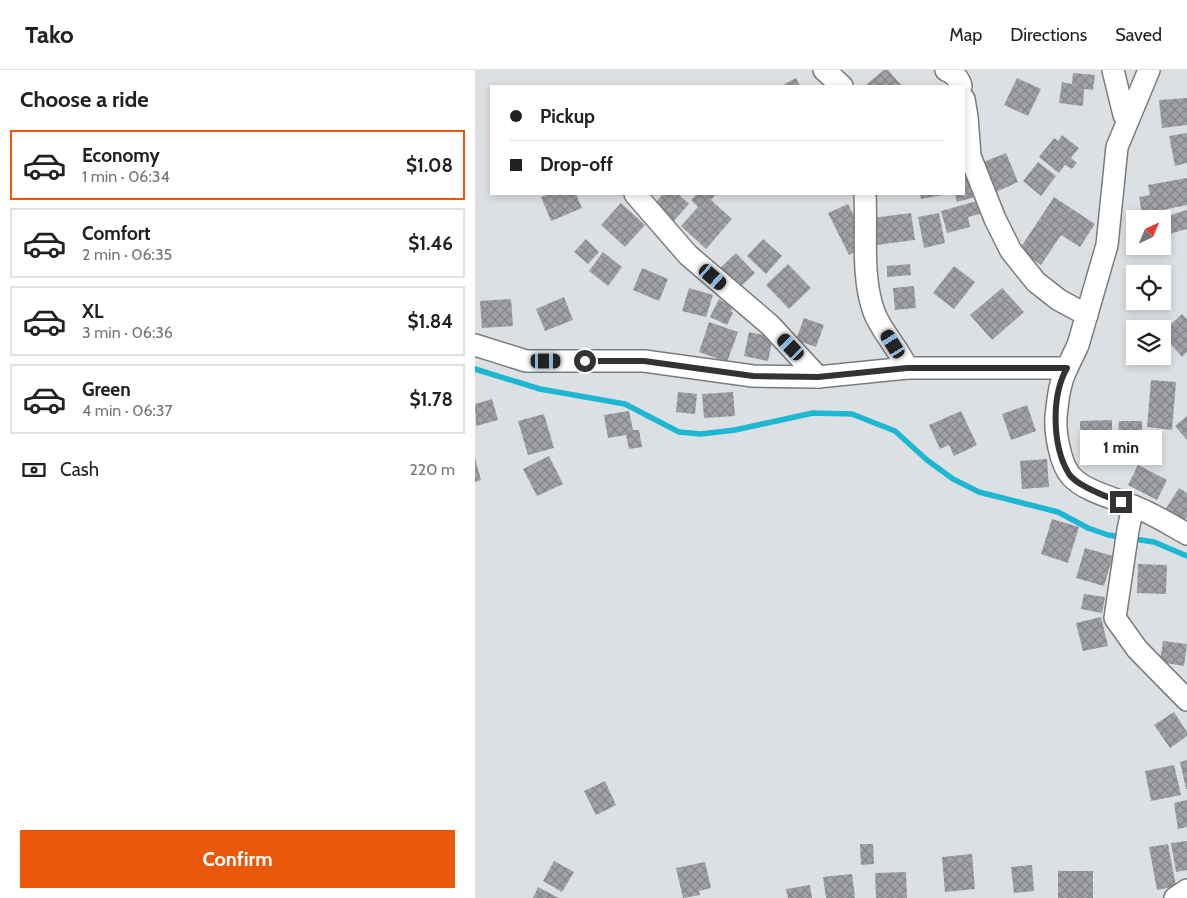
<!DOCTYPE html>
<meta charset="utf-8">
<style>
:root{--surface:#fff;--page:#f2f2f2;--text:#202124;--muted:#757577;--line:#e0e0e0;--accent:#ea580c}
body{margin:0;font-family:Cabin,sans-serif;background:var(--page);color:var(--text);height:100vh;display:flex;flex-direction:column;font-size:19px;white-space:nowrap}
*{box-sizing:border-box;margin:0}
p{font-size:16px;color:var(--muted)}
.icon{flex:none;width:28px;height:28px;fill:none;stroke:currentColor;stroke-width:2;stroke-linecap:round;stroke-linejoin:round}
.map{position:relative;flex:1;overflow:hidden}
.side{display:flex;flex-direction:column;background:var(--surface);width:475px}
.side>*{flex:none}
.guide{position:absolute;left:15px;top:15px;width:475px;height:110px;border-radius:0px;box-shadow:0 2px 8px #0003;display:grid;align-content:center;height:110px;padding:0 20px;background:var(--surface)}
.needle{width:32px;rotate:44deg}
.buttons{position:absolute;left:651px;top:140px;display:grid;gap:10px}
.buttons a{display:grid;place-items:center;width:45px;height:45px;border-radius:0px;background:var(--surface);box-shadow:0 2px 8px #0003;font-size:25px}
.end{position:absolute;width:22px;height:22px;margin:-11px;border:6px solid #323335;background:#fff;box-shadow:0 0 0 2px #fff}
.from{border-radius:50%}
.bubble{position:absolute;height:35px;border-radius:0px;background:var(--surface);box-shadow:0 2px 8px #0003;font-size:16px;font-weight:700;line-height:35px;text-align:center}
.car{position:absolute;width:15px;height:30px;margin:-15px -8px;border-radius:6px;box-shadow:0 0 4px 1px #0007;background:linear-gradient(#222 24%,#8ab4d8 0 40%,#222 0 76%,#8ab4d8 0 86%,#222 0)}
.guide b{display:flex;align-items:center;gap:18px;height:48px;font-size:19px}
.guide b+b{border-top:1px solid var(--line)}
.guide i{width:12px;height:12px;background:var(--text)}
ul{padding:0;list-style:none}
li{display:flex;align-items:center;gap:15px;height:70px;margin:0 10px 8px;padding:0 10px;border:2px solid var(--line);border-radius:0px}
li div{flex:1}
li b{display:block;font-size:19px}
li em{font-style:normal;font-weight:700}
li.current{border-color:var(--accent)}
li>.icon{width:45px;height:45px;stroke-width:1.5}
h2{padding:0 20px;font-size:22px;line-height:60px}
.pay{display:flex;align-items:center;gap:12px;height:55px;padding:0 20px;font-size:19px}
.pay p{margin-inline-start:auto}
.primary-button{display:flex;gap:10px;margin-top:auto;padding:10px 20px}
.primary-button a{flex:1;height:58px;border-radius:0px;background:var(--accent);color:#fff;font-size:20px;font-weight:700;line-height:58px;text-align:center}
header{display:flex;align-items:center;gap:30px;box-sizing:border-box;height:70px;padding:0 25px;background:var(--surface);border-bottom:1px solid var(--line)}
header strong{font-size:24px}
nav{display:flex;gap:28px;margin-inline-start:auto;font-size:18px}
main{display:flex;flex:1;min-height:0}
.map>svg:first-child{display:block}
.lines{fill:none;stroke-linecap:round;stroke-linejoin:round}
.stream{stroke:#1cb7d2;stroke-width:5.5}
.building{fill:url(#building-cross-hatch)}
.street-casing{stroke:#797c7f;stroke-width:24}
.street{stroke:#fff;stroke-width:21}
.route{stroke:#323335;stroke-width:6}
</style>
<header>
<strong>Tako</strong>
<nav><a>Map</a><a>Directions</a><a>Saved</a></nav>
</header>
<main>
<section class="side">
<h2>Choose a ride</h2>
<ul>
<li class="current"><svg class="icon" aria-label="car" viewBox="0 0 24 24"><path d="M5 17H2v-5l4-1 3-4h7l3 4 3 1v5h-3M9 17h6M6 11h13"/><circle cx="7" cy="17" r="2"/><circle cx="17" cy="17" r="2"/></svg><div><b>Economy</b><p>1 min · 06:34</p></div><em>$1.08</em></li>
<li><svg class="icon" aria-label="car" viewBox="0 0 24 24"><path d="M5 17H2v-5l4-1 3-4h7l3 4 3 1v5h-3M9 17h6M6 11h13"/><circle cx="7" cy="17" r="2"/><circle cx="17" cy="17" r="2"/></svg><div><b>Comfort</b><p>2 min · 06:35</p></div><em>$1.46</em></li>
<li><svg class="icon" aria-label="car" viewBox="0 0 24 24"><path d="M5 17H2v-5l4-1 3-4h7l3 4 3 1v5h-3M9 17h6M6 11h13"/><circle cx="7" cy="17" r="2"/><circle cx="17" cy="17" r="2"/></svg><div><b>XL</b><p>3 min · 06:36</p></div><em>$1.84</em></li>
<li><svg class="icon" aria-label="car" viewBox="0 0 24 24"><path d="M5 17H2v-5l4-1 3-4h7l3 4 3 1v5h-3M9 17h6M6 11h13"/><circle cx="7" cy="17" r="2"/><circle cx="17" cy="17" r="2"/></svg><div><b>Green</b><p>4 min · 06:37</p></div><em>$1.78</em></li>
</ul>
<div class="pay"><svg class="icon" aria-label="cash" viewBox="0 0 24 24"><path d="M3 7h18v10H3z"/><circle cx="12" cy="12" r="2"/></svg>Cash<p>220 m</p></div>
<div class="primary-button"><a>Confirm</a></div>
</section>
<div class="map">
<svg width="712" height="828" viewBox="0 0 712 828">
<defs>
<pattern id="building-cross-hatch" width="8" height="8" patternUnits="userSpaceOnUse" patternTransform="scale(1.25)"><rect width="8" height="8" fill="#a0a1a5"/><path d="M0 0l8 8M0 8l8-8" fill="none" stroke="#838487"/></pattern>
</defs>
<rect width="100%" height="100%" fill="#dde0e3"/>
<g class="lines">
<!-- stream -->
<path class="stream" d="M 0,299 L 65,319 L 150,334 L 204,362 L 226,364 L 260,360 L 338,343 L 377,344 L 420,361 L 452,390 L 478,409 L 504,422 L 583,442 L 613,458 L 633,465 L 679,472 L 712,486"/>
</g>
<!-- building -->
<g class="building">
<path d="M 409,0 L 413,0 L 427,16 L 394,16 L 392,14 Z"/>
<path d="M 598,3 L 620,5 L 618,20 L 609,19 L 608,36 L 584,33 L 587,12 L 597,14 Z"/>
<path d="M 321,8 L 325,16 L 306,16 Z"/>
<path d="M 542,8 L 566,19 L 553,46 L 529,35 Z"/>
<path d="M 712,28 L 712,55 L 687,58 L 684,30 Z"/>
<path d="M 712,63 L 712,93 L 700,96 L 694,66 Z"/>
<path d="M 587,65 L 604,78 L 596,88 L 602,93 L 597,99 L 590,95 L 584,103 L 564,87 L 579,68 L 583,71 Z"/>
<path d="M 531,83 L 543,112 L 519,123 L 506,93 Z"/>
<path d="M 563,92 L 581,106 L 566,126 L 548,111 Z"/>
<path d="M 496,106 L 500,127 L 482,132 L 480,124 L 489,124 L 489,108 Z"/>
<path d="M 712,108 L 712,135 L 667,144 L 664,127 L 675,125 L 673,115 Z"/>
<path d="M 74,124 L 101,124 L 107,138 L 76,151 L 66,127 Z"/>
<path d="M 188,124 L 203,124 L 214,134 L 196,154 L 177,137 Z"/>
<path d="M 222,124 L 238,124 L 240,125 L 236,130 L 257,149 L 231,179 L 206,156 L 223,137 L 216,130 Z"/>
<path d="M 445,124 L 468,124 L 468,125 L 446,129 Z"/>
<path d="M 579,127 L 620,154 L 605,177 L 586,165 L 566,195 L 544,180 Z"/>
<path d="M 502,131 L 505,144 L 493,147 L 495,157 L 472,163 L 466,141 Z"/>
<path d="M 146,133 L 170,155 L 150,177 L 126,155 Z"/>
<path d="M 373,134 L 387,161 L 387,178 L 374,185 L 353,143 Z"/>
<path d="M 712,140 L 712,159 L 694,164 L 689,147 Z"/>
<path d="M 436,143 L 440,170 L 401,175 L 397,148 Z"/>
<path d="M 464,143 L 470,173 L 449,178 L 443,147 Z"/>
<path d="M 111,169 L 124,182 L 113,194 L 99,182 Z"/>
<path d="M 288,169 L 307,186 L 291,204 L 272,186 Z"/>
<path d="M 128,182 L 147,197 L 133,216 L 114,201 Z"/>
<path d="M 261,183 L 280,203 L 263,219 L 243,200 Z"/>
<path d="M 313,194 L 336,218 L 314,239 L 291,215 Z"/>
<path d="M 435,194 L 436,205 L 412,207 L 412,196 Z"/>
<path d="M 479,196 L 500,212 L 479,239 L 458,223 Z"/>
<path d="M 167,198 L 193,209 L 184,231 L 158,220 Z"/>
<path d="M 439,216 L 441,238 L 420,240 L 418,218 Z"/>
<path d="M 214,218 L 238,225 L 231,247 L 207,241 Z"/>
<path d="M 527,218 L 549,242 L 517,270 L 495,245 Z"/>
<path d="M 89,227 L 98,250 L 70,261 L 61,239 Z"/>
<path d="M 36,229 L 38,256 L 7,258 L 5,231 Z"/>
<path d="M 244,229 L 258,237 L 256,241 L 258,243 L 252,255 L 235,247 Z"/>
<path d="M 707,244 L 712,249 L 712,282 L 707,287 L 688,265 L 688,262 Z"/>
<path d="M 329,248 L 349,255 L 341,277 L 321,270 Z"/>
<path d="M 234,252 L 263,262 L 252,292 L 224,282 Z"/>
<path d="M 274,262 L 298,267 L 293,291 L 269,286 Z"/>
<path d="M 676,310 L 701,312 L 697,360 L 672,357 Z"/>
<path d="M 203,322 L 222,324 L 220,344 L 201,342 Z"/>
<path d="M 258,322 L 260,346 L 229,348 L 227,324 Z"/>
<path d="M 17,329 L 23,350 L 1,356 L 0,334 Z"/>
<path d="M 552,335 L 561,361 L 536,370 L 527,344 Z"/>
<path d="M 154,341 L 158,360 L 164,360 L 167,377 L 154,379 L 151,365 L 133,368 L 129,345 Z"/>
<path d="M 486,341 L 502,375 L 479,386 L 474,375 L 465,379 L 454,355 Z"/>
<path d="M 69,344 L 79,378 L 53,385 L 43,351 Z"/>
<path d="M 712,346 L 712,370 L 700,356 Z"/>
<path d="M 637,350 L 637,391 L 605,392 L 605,351 Z"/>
<path d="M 644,351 L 667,351 L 667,371 L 643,370 Z"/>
<path d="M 74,386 L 88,414 L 62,426 L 48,399 Z"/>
<path d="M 0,388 L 6,410 L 0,412 Z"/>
<path d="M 572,389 L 574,417 L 547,419 L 545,391 Z"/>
<path d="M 663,395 L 692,410 L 682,430 L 653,415 Z"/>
<path d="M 704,418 L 712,423 L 712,447 L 709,452 L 690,440 Z"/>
<path d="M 577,449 L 604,457 L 593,493 L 566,484 Z"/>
<path d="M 610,478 L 638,486 L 629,516 L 601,508 Z"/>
<path d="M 663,494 L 692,495 L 691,524 L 662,523 Z"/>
<path d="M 609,524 L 630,527 L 627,543 L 606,539 Z"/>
<path d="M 626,547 L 633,576 L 608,581 L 601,553 Z"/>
<path d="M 688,571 L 712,574 L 709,596 L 685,592 Z"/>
<path d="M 699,642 L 712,662 L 712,666 L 695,678 L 679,655 Z"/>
<path d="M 712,690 L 712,719 L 711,719 L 705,692 Z"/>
<path d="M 699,695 L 706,725 L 676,731 L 670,701 Z"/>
<path d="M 130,711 L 141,735 L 121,745 L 109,721 Z"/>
<path d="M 712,730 L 712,757 L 703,759 L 699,733 Z"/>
<path d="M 712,771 L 712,800 L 701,802 L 696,773 Z"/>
<path d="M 385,774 L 398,774 L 399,794 L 386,795 Z"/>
<path d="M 693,774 L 701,816 L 682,820 L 674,777 Z"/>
<path d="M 497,784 L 500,819 L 470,822 L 467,787 Z"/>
<path d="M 79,791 L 99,802 L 87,822 L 68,811 Z"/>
<path d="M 230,792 L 236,818 L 224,821 L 225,825 L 208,828 L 201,798 Z"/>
<path d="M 557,795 L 559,821 L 539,823 L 536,797 Z"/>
<rect x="583" y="801" width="35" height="27"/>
<path d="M 431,802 L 432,828 L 401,828 L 400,803 Z"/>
<path d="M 377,804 L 380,828 L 351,828 L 348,807 Z"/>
<path d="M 335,815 L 337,828 L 313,828 L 311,819 Z"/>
<path d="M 63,817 L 84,828 L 58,828 Z"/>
</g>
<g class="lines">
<!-- street casing -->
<g class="street-casing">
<g id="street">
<path d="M 349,0 L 367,16"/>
<path d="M 471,0 C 478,3 484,8 486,16"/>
<path d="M 638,0 L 649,45 L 652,48"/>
<path d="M 489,29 L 492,47 L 495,86 L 520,149 L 536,181 L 561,212 L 584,230 L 612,245"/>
<path d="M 160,124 L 213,185 L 295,255 L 343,307"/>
<path d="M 390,124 C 392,162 386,206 399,242 C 406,261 424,279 432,298"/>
<path d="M 0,275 L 51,291 L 169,291 L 278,306 L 343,307 L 432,298 L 592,298 L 603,275 L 632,175 L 642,77 L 674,0"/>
<path d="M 592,298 C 584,314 583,329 581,347 C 580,362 585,394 596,406 C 609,421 639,428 658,436 C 677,443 694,454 712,464"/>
<path d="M 658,436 L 653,460 L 640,548 L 662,579 L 712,630"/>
<path d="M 700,828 L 712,820"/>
</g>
</g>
<!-- street -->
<use href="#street" class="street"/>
</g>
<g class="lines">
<!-- route -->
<path class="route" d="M 110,291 L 169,291 L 278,306 L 343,307 L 432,298 L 592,298 C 576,326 577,376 594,404 C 602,416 632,427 646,432"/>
</g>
</svg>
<div class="buttons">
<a><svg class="needle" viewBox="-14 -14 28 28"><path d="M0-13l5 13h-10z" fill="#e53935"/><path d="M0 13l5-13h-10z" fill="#757577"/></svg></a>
<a><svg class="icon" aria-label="locate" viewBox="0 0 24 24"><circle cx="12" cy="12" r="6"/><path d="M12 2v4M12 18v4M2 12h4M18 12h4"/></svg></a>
<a><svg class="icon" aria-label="layers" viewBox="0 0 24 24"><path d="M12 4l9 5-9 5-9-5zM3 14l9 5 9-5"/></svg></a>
</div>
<i class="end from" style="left:110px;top:291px"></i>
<i class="end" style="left:646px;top:432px"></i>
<div class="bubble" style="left:605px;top:360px;width:82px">1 min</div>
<i class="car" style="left:238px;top:207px;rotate:131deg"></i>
<i class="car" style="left:418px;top:274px;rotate:328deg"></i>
<i class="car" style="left:316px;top:277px;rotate:316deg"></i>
<i class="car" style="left:71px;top:291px;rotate:90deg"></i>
<div class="guide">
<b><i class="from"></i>Pickup</b>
<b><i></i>Drop-off</b>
</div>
</div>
</main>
